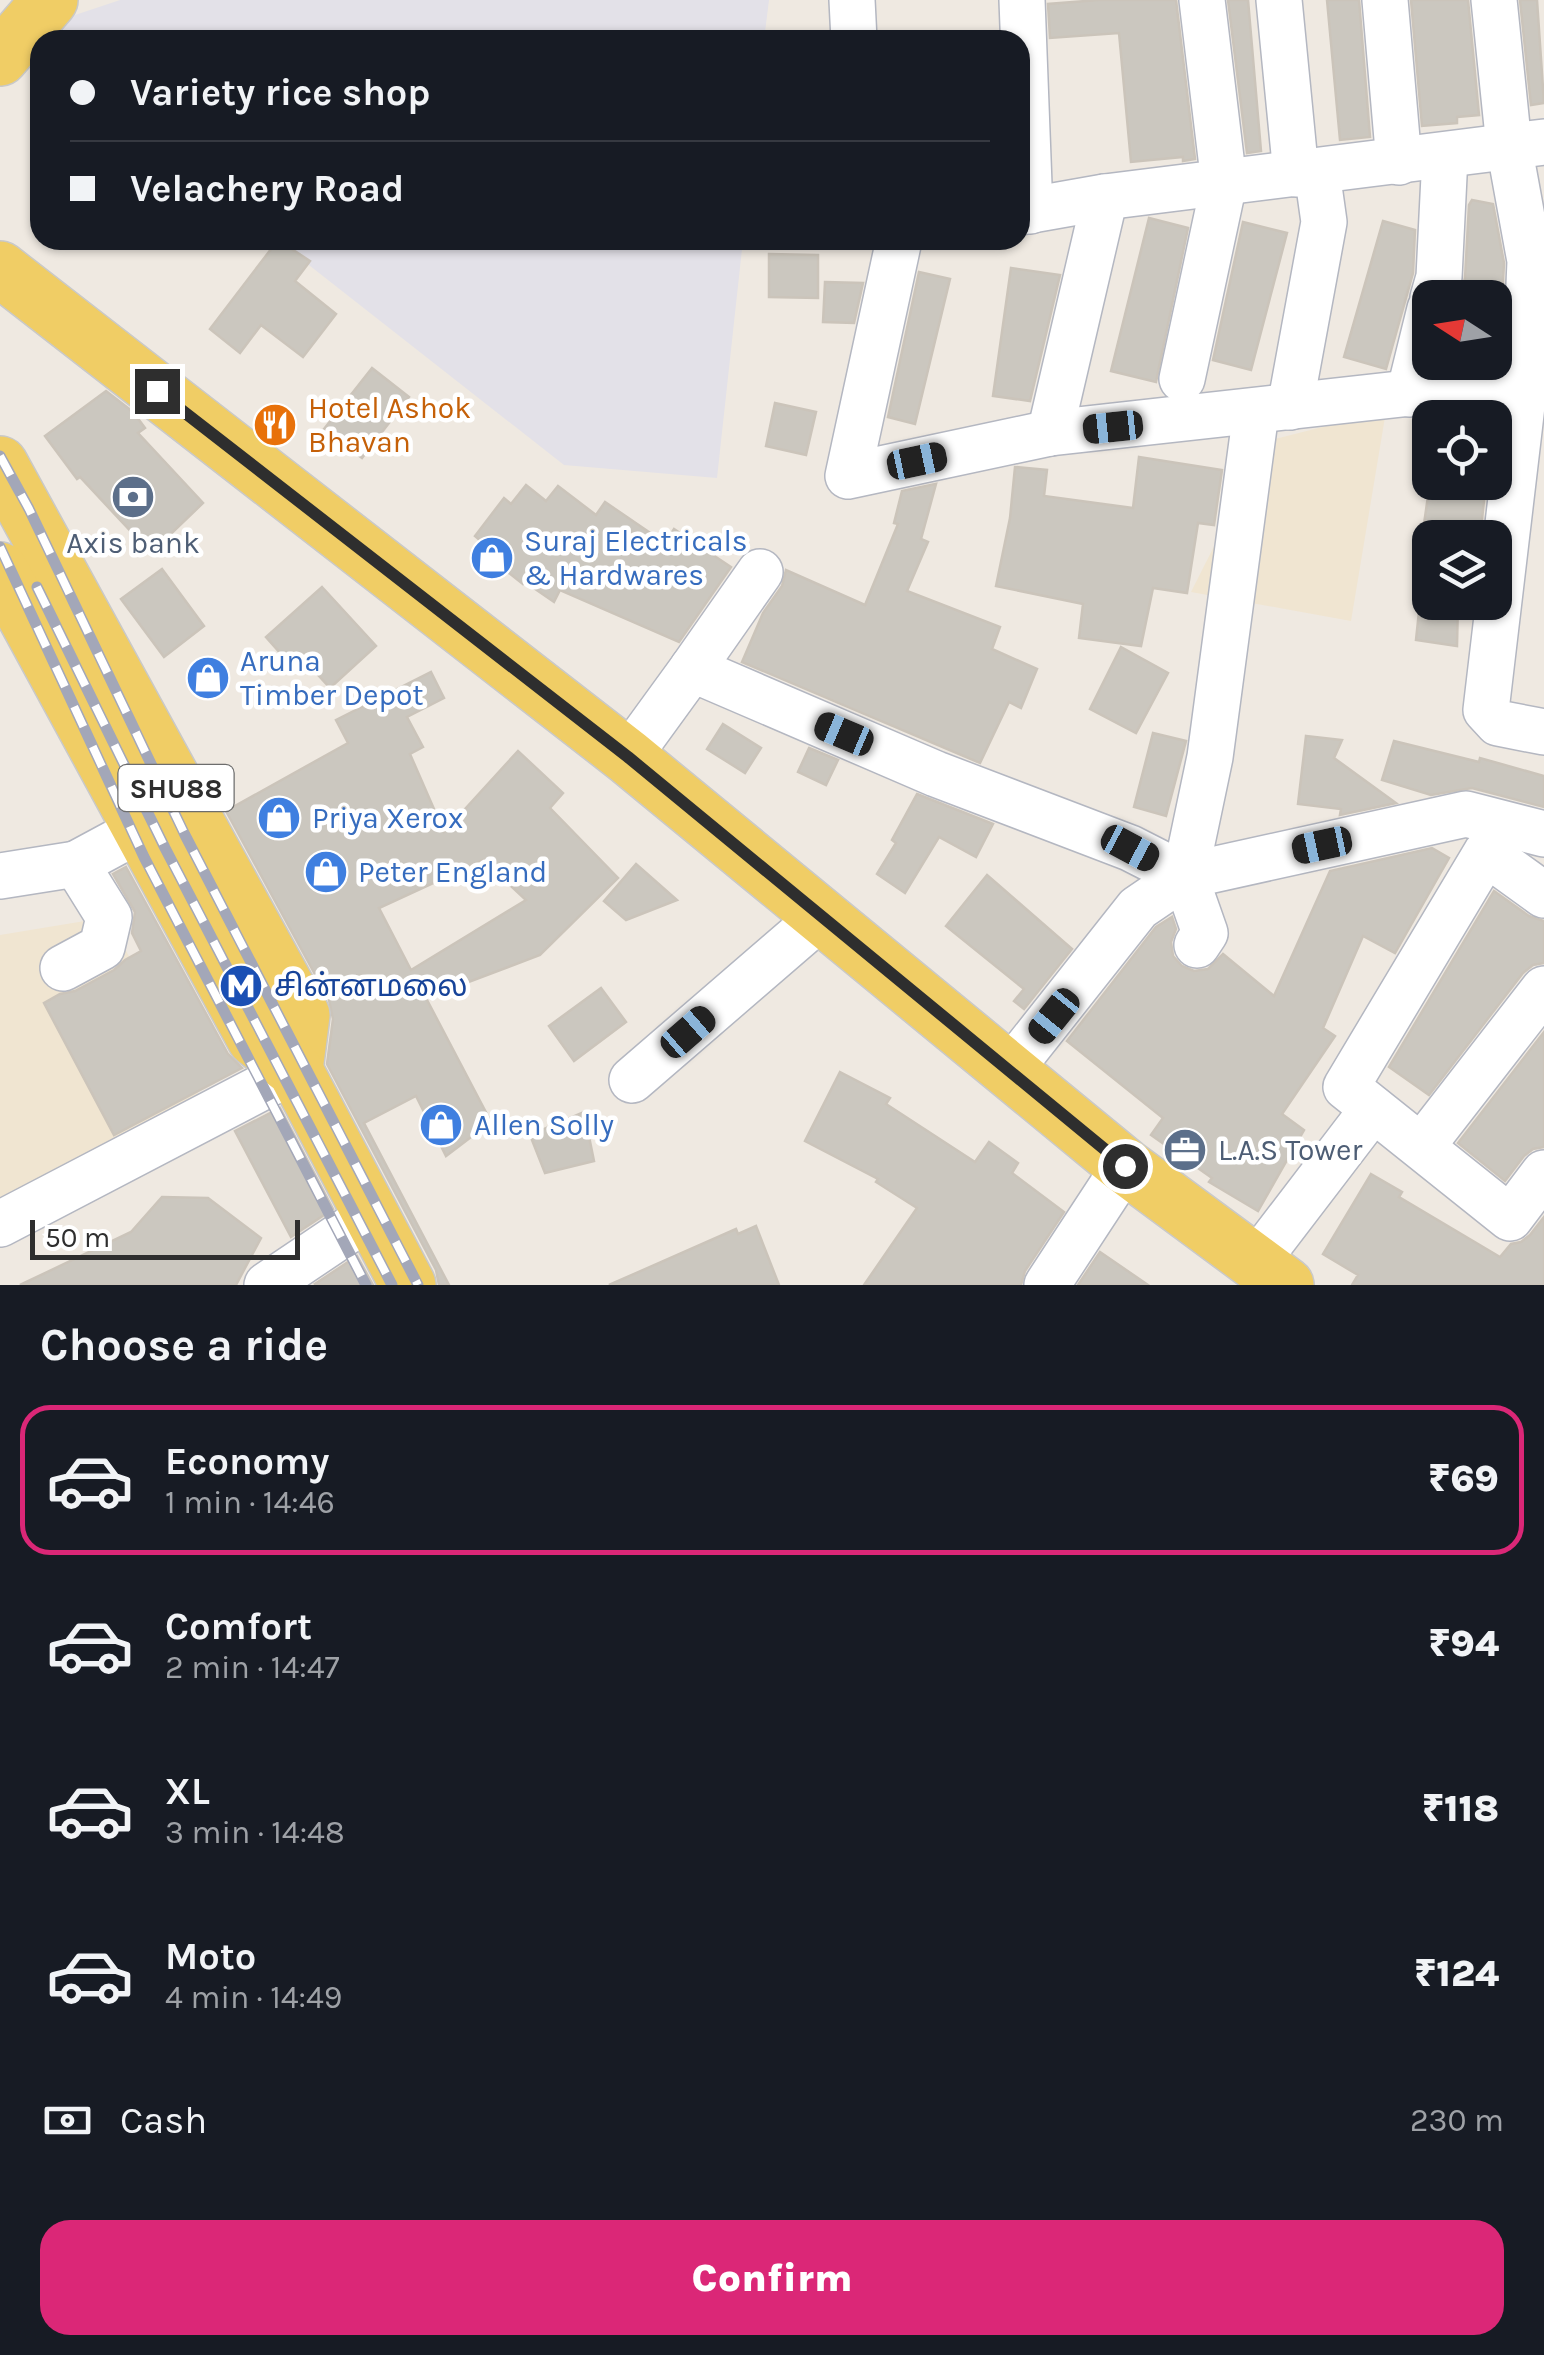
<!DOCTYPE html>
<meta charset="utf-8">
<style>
:root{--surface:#171b24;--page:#242831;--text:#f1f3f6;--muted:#9ea1a6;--line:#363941;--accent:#db2777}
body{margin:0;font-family:Karla,"Noto Sans Tamil",sans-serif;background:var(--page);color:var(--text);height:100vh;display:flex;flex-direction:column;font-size:38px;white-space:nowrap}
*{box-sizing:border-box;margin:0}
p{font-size:32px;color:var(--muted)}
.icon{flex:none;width:55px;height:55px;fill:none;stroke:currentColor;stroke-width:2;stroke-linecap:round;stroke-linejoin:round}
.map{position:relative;height:1285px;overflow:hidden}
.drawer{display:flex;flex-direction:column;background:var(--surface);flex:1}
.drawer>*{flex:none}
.hud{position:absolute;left:30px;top:30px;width:1000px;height:220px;border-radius:30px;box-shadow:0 2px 8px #0004;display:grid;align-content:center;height:220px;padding:0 40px;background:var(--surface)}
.needle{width:65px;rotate:282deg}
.buttons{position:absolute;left:1412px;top:280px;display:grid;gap:20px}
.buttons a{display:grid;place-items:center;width:100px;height:100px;border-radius:20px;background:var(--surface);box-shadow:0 2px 8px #0004;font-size:50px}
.scale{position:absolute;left:30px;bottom:25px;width:270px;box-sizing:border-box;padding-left:10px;border:5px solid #2e2e2e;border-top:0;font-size:28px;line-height:35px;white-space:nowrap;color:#2e2e2e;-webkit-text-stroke:8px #fff;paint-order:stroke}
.end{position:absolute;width:45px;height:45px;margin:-22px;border:12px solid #2e2e2e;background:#fff;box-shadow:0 0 0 5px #fff}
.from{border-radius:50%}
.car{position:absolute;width:30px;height:60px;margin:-30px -15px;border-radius:12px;box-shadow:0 0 8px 2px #0007;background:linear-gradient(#222 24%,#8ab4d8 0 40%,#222 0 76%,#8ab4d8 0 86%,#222 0)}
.hud b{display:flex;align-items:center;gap:35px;height:95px;font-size:38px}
.hud b+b{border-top:2px solid var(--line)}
.hud i{width:25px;height:25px;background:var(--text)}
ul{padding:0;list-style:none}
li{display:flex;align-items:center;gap:30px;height:150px;margin:0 20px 15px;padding:0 20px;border:5px solid transparent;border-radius:30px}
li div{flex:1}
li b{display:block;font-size:38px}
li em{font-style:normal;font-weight:800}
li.active{border-color:var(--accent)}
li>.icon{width:90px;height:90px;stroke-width:1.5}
h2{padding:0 40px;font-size:45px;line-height:120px}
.pay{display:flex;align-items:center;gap:25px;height:110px;padding:0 40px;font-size:38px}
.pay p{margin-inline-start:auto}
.action{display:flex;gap:20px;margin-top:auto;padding:20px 40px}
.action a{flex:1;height:115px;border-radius:30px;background:var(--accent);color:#fff;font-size:40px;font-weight:800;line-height:115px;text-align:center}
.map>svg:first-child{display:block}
.industrial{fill:#e3e1e8}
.education{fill:#f0e5d1}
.building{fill:#cbc7bf;stroke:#cbc4ba;stroke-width:2.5;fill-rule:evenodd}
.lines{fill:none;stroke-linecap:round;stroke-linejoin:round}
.minor-casing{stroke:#b4b7c1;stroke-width:48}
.major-casing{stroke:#c9c9c9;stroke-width:58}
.minor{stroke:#fff;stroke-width:45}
.major{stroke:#f0cd65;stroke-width:55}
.rail-casing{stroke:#a3a7b8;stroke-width:11}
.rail{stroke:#fff;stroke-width:8;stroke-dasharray:22;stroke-linecap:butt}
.route{stroke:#2e2e2e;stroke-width:12}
.labels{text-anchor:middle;stroke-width:9;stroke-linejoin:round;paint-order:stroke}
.shield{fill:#fff;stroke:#6d6d6d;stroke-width:2.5}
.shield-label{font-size:28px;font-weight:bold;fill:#2e2e2e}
.food-label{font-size:30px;fill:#c56008;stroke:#fff;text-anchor:start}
.shop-label{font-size:30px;fill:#366cbe;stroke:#fff;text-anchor:start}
.service-label{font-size:30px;fill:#4e5e75;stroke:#fff}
.transit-label{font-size:30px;fill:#164399;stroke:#fff;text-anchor:start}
</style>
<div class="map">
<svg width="1544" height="1285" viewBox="0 0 1544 1285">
<rect width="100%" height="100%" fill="#efe9e1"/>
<!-- industrial -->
<g class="industrial">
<path d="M 120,0 L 769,0 L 764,40 L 46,40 L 54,22 Z"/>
<path d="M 277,240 L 743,240 L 717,478 L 564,465 Z"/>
</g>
<!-- education -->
<g class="education">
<path d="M 1386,411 L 1351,621 L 1191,592 L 1267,441 Z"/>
<path d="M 109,917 L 216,1128 L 0,1199 L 0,935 Z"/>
</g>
<!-- building -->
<g class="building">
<path d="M 1098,0 L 1176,0 L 1195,159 L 1183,161 L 1183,157 L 1131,162 L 1119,33 L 1050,38 L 1048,4 Z"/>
<path d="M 1228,0 L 1248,0 L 1261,151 L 1247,153 Z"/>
<path d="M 1327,0 L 1359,0 L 1370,137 L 1340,140 Z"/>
<path d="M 1411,0 L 1468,0 L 1479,115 L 1457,117 L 1457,123 L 1422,126 Z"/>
<path d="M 1520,0 L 1537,0 L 1544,103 L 1531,105 Z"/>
<path d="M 1472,200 L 1493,204 L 1504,263 L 1502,298 L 1460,298 L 1465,278 L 1469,205 Z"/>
<path d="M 1149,218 L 1188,228 L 1156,382 L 1111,371 Z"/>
<path d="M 1383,221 L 1415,230 L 1413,273 L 1386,369 L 1344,357 Z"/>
<path d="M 1243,222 L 1287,233 L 1251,370 L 1213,360 Z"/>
<path d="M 278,240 L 310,261 L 295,281 L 336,314 L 303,357 L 261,325 L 240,353 L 210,329 Z"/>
<path d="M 769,254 L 818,255 L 818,298 L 769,297 Z"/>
<path d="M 1011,268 L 1060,275 L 1030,401 L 993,396 Z"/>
<path d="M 919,272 L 950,279 L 915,424 L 888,417 Z"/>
<path d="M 825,282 L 863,283 L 854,323 L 823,322 Z"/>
<path d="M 372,368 L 409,397 L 362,458 L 324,429 Z"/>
<path d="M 106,391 L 133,412 L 145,428 L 138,433 L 203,503 L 151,553 L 80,477 L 77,479 L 45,436 Z"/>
<path d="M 775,403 L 816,412 L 806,455 L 766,446 Z"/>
<path d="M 1139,457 L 1222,470 L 1214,525 L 1198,523 L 1187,593 L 1153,588 L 1141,646 L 1079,638 L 1083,604 L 996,586 L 1010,518 L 1015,467 L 1047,470 L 1044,496 L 1133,508 Z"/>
<path d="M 1430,482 L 1486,482 L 1480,538 L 1422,538 Z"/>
<path d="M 936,484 L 921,539 L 928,542 L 907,591 L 1000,627 L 992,649 L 1037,669 L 1021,708 L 1009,702 L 980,763 L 742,662 L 763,613 L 782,586 L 786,570 L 865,605 L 898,524 L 894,523 L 902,491 Z"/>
<path d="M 526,485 L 546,501 L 558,486 L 596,515 L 605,502 L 665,543 L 674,529 L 731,567 L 679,642 L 560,590 L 554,602 L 525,582 L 523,584 L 477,548 L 482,542 L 475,536 L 504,498 L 511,504 Z"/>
<path d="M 162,569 L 204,626 L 164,657 L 121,599 Z"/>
<path d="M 322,587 L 376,646 L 330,688 L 307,663 L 297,672 L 266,637 Z"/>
<path d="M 1420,602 L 1458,602 L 1457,646 L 1416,640 Z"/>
<path d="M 1121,647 L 1168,673 L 1136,733 L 1090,709 Z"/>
<path d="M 431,672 L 444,698 L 407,717 L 423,747 L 410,754 L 444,832 L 518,751 L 563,793 L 550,808 L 618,878 L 540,955 L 426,998 L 491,1122 L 446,1156 L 416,1096 L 364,1123 L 449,1285 L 439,1285 L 436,1270 L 327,1064 L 333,1019 L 329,1000 L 226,811 L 348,743 L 336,720 ZM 483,860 L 526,900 L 411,970 L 379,908 Z"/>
<path d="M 723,724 L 761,748 L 745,773 L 707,749 Z"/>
<path d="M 1153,733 L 1186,741 L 1166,816 L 1134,807 Z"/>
<path d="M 1306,736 L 1342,740 L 1334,758 L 1396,803 L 1340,815 L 1341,809 L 1298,804 Z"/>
<path d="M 1394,741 L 1479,762 L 1480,758 L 1544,776 L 1544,807 L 1472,788 L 1431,795 L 1382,780 Z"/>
<path d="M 809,748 L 838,760 L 826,785 L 798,772 Z"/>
<path d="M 917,794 L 993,824 L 976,857 L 939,837 L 905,893 L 877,874 L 896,843 L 892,840 Z"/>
<path d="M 1432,848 L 1449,858 L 1395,953 L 1363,936 L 1323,1028 L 1335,1036 L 1282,1114 L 1304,1130 L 1258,1211 L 1209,1182 L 1212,1178 L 1151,1135 L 1163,1118 L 1067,1041 L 1156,927 L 1172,917 L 1176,929 L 1171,942 L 1173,956 L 1182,966 L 1194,971 L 1208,969 L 1223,954 L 1274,996 L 1330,871 Z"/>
<path d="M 636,864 L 677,900 L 626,920 L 604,901 Z"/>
<path d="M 126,867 L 228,1054 L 242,1068 L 114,1135 L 44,1003 L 60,994 L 75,991 L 114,970 L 125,960 L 141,951 L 132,933 L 135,912 L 113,874 Z"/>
<path d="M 987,875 L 1072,949 L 1024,1009 L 1014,1001 L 1024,989 L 946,926 Z"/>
<path d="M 1494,891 L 1529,916 L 1544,921 L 1544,963 L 1533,965 L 1523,973 L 1429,1095 L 1389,1067 Z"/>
<path d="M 601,988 L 626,1022 L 574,1061 L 549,1026 Z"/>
<path d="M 1544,1032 L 1544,1147 L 1533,1149 L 1524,1156 L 1505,1181 L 1458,1143 Z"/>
<path d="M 840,1072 L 890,1098 L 886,1104 L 975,1162 L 989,1142 L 1018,1163 L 1012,1173 L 1064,1212 L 1025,1271 L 1021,1285 L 864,1285 L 917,1208 L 876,1182 L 878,1179 L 805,1141 Z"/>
<path d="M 280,1108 L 333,1209 L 291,1237 L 235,1131 Z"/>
<path d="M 584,1112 L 594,1161 L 545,1173 L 530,1135 Z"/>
<path d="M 1371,1174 L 1402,1192 L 1399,1197 L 1500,1257 L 1511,1244 L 1521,1242 L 1530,1235 L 1544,1217 L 1544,1285 L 1352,1285 L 1358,1275 L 1323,1254 Z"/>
<path d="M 162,1197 L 208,1198 L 261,1238 L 236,1285 L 20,1285 L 131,1232 Z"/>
<path d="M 756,1226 L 779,1285 L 609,1285 L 736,1229 L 738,1234 Z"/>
<path d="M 1100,1252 L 1148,1285 L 1078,1285 Z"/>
<path d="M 357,1256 L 373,1285 L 316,1285 L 315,1284 Z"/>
</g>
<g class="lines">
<!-- minor casing -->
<g class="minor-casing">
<g id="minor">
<path d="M 852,0 L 854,40"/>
<path d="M 1022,0 L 1030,211"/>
<path d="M 1279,0 L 1296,174"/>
<path d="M 1385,0 L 1399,162"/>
<path d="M 1494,0 L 1509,146 L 1530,261 L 1525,380 L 1486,710 L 1498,723 L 1544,732"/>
<path d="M 1020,212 L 1105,197 L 1544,142"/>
<path d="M 899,240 L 848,476 L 1050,433 L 1544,378"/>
<path d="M 1433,298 L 1439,277 L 1445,156"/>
<path d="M 1182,379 L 1224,183 L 1202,0"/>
<path d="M 1409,394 L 1430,309"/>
<path d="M 1290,407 L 1324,222 L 1317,172"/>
<path d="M 1050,433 L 1105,197"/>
<path d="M 692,669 L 760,572"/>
<path d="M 628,757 L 692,669 L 936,774 L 1130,848 L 1185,876 L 1466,814 L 1544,834"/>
<path d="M 0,876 L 76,864"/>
<path d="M 1544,895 L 1486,853 L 1346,1087 L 1510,1218 L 1544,1173"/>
<path d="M 1197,945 L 1205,933 L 1185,876 L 1210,757 L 1256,412"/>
<path d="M 63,968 L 102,947 L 109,917 L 76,864 L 141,829"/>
<path d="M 1009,1071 L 1138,908 L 1185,876"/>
<path d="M 632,1080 L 822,916"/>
<path d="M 1422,1146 L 1544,989"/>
<path d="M 0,1224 L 295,1070"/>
<path d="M 1256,1262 L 1373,1109"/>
<path d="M 267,1285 L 371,1215"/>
<path d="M 1047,1285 L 1125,1166"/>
</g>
</g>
<!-- major casing -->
<g class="major-casing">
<g id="major">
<path d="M 0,58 L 50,0"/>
<path d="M 0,269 L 628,757 L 1125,1166 L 1286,1285"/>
<path d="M 0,464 L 302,1015 L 295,1070"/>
<path d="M 0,570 L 255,1039 L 295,1070 L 408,1285"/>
</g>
</g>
<!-- minor -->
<use href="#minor" class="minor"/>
<!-- major -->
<use href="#major" class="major"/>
<!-- rail casing -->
<g class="rail-casing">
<g id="rail">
<path d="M 0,456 L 29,509 L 185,835 L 418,1285"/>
<path d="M 0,547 L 144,857 L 366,1285"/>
<path d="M 37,587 L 165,848 L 392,1285"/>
</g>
</g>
<!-- rail -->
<use href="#rail" class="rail"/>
</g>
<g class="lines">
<!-- route -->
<path class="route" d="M 157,391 L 628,757 L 1125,1166"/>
</g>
<!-- icons -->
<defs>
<g id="restaurant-disc" transform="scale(2.25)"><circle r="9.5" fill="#e8710a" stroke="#fff"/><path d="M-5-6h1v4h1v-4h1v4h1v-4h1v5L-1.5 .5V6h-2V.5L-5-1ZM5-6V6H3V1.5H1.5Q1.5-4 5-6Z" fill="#fff"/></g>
<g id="bank-disc" transform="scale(2.25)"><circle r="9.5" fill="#5c6f8a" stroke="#fff"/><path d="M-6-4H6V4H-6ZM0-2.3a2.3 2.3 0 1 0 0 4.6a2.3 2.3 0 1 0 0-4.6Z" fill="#fff"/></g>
<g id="shop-disc" transform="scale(2.25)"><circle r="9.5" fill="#3f7fe0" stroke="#fff"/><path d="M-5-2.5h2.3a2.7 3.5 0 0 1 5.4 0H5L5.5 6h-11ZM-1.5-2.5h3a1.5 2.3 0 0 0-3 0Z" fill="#fff"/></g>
<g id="metro-disc" transform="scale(2.25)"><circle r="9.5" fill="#1a4fb4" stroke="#fff"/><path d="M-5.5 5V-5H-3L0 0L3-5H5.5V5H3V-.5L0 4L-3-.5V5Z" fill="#fff"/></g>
<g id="office-disc" transform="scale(2.25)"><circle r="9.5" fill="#5c6f8a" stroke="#fff"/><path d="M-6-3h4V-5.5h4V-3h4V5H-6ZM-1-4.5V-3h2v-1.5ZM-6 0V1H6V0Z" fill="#fff"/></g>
</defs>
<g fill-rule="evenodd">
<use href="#restaurant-disc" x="275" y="425"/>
<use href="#bank-disc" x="133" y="497"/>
<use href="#shop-disc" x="492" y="558"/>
<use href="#shop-disc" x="208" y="678"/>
<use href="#shop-disc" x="279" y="818"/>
<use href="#shop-disc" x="326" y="872"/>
<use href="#metro-disc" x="241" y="986"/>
<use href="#shop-disc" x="441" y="1125"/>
<use href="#office-disc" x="1185" y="1150"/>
</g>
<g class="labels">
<!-- shield labels -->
<rect class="shield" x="118.5" y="765" width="115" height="46" rx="8"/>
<g class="shield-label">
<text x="176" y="798">SHU88</text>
</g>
<!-- food labels -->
<g class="food-label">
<text x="308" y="418">Hotel Ashok<tspan x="308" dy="34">Bhavan</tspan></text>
</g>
<!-- shop labels -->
<g class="shop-label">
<text x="524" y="551">Suraj Electricals<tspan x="524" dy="34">&amp; Hardwares</tspan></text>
<text x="240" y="671">Aruna<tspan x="240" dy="34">Timber Depot</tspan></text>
<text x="312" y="828">Priya Xerox</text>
<text x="358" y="882">Peter England</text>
<text x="474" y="1135">Allen Solly</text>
</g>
<!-- service labels -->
<g class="service-label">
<text x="133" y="553">Axis bank</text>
<text x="1218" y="1160" text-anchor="start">L.A.S Tower</text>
</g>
<!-- transit labels -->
<g class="transit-label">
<text x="274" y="996">சின்னமலை</text>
</g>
</g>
</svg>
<div class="buttons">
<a><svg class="needle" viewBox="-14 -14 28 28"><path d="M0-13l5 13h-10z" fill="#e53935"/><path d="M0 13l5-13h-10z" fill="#9ea1a6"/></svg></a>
<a><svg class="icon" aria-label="locate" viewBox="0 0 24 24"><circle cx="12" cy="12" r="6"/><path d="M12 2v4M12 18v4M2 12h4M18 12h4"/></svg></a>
<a><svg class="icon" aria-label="layers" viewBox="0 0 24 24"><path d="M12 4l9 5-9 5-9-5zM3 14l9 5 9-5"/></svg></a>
</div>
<div class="scale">50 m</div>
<i class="end from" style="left:1125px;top:1166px"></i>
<i class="end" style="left:157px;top:391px"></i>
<i class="car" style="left:1113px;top:427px;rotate:264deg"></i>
<i class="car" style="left:917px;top:461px;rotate:78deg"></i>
<i class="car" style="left:844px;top:734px;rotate:293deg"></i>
<i class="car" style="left:1322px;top:845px;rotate:258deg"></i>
<i class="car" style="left:1130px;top:848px;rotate:118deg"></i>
<i class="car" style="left:1054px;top:1016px;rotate:219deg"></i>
<i class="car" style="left:688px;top:1032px;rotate:49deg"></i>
<div class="hud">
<b><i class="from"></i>Variety rice shop</b>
<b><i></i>Velachery Road</b>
</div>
</div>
<section class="drawer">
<h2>Choose a ride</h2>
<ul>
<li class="active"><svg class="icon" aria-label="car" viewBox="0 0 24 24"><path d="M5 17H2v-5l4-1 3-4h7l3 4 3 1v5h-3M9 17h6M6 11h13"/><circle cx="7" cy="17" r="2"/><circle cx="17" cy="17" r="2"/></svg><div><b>Economy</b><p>1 min · 14:46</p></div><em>₹69</em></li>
<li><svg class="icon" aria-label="car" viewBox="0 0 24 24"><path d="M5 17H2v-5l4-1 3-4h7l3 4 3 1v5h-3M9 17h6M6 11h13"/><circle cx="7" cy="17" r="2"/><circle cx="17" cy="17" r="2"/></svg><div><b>Comfort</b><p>2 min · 14:47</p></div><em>₹94</em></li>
<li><svg class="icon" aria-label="car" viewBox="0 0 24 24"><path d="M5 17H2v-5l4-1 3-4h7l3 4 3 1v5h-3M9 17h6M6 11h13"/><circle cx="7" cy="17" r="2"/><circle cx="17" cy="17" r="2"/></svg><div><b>XL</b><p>3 min · 14:48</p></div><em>₹118</em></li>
<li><svg class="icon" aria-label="car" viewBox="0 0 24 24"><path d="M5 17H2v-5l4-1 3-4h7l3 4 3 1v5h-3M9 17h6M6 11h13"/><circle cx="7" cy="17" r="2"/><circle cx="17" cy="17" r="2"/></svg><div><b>Moto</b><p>4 min · 14:49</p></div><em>₹124</em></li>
</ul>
<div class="pay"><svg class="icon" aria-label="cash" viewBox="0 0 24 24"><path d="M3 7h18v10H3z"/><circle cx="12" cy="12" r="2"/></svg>Cash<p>230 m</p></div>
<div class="action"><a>Confirm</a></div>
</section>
